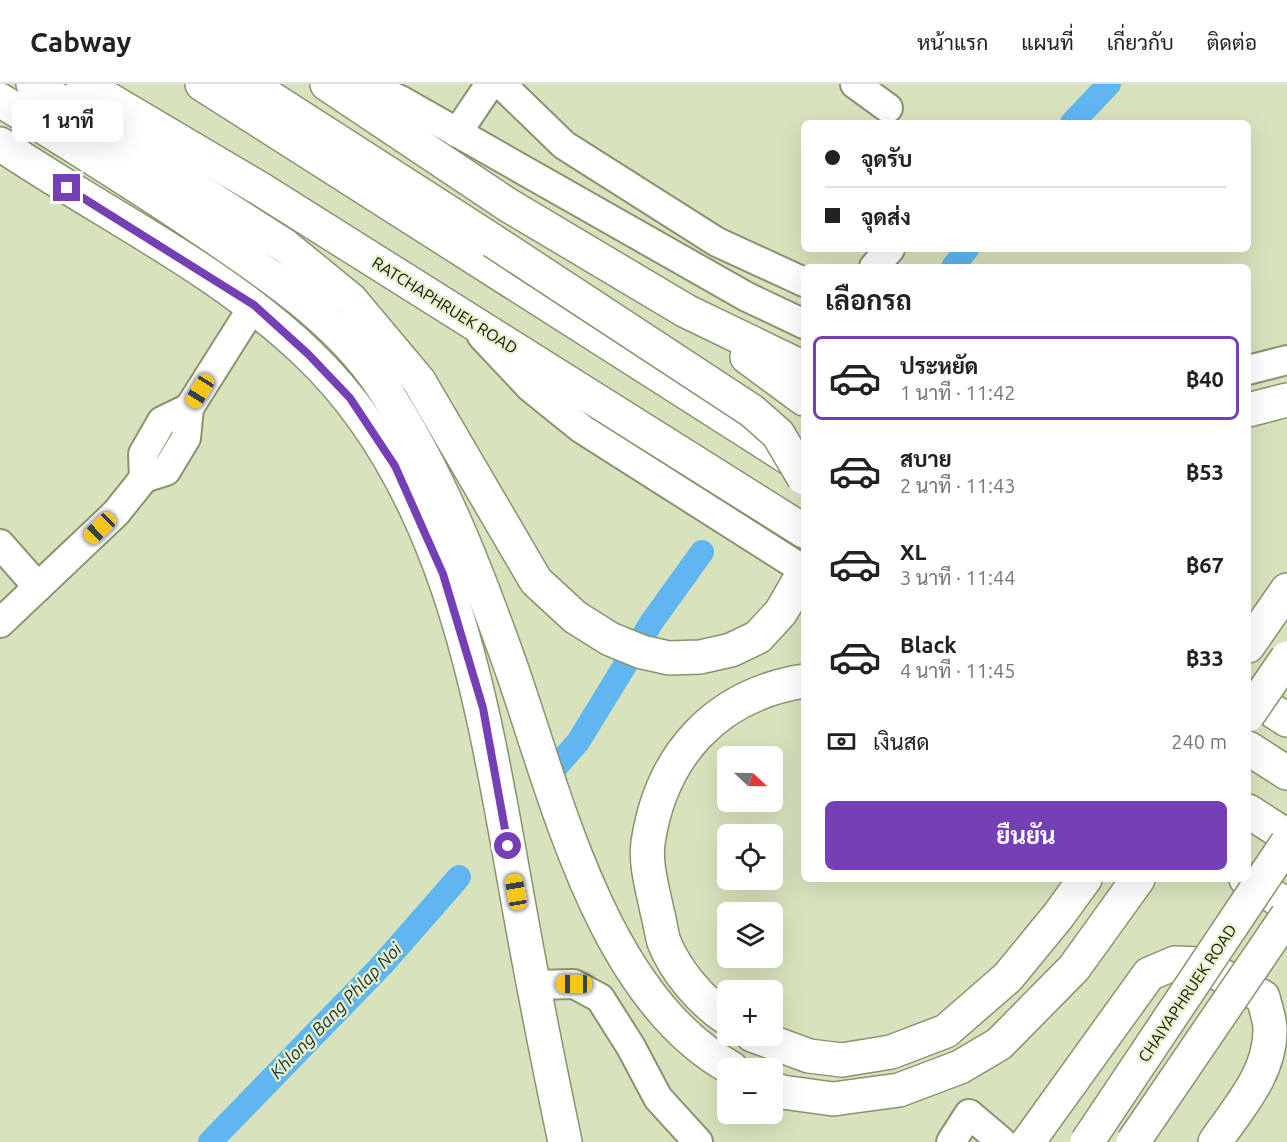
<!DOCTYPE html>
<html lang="th">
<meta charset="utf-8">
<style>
:root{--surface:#fff;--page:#f2f2f2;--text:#222;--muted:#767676;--line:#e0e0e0;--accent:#753fb6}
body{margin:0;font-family:Ubuntu,Sarabun,sans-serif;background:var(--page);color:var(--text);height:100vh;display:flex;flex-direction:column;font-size:22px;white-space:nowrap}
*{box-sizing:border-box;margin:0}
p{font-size:20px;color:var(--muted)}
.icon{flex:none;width:33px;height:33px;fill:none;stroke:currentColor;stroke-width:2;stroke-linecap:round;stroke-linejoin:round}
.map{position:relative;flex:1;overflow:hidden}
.sheet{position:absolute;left:801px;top:180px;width:450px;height:618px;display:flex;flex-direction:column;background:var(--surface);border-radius:9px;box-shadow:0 6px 24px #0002}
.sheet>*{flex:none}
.top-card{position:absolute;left:801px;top:36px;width:450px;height:132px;border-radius:9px;box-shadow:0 6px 24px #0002;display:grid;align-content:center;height:132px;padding:0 24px;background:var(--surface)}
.needle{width:39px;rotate:112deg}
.buttons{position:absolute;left:717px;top:662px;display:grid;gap:12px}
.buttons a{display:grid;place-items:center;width:66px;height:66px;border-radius:9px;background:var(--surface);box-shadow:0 6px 24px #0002;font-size:30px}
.end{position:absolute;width:27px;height:27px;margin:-14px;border:8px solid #753fb6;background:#fff;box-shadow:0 0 0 3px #fff}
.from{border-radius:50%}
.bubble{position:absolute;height:42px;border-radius:9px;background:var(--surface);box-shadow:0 6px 24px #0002;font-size:20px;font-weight:700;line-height:42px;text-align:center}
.car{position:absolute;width:18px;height:36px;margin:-18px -9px;border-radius:8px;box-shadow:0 0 4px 2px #0007;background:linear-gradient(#f5c518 24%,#345 0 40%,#f5c518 0 76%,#345 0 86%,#f5c518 0)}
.top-card b{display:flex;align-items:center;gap:21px;height:57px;font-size:22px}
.top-card b+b{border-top:2px solid var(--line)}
.top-card i{width:15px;height:15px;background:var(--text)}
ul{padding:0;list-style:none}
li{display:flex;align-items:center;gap:18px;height:84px;margin:0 12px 9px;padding:0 12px;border:3px solid transparent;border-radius:9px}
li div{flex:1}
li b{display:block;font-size:22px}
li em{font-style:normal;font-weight:700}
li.current{border-color:var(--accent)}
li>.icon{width:54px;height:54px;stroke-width:1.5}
h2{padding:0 24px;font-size:27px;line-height:72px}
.pay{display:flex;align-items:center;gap:15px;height:66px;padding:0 24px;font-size:22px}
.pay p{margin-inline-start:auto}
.action{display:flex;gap:12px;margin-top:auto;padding:12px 24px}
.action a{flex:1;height:69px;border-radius:9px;background:var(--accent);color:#fff;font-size:24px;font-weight:700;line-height:69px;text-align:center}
header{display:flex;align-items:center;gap:36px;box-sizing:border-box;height:84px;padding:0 30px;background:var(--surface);border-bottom:2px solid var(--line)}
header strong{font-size:28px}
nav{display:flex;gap:33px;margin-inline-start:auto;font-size:21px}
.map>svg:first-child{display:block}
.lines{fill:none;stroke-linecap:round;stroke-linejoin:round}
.canal{stroke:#5fb6f1;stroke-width:24}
.minor-casing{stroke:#89936f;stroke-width:32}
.major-casing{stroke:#89936f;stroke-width:36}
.minor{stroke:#fff;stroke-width:28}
.major{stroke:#fff;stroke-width:33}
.major-bridge-casing{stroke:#89936f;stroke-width:36;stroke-linecap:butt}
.major-bridge{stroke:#fff;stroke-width:33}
.route{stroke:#753fb6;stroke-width:8}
.labels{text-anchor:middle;stroke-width:4.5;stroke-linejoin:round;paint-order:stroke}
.street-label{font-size:16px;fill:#131609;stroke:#e5f1ca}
.water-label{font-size:18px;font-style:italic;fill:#1b2f3c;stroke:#e5f1ca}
</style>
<header>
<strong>Cabway</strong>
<nav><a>หน้าแรก</a><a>แผนที่</a><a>เกี่ยวกับ</a><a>ติดต่อ</a></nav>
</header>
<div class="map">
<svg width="1287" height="1058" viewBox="0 0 1287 1058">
<rect width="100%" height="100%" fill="#d8e3bd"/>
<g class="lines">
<!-- canal -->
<g class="canal">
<path d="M 1072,39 L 1109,0"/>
<path d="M 953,183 L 967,165"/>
<path d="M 548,692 L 578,658 L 651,539 L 702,468"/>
<path d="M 210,1058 L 382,881 L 459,793"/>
</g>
<!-- minor casing -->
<g class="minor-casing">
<g id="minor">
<path d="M 365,0 L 400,16 L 747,213 L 804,240"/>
<path d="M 501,0 L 564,61 L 717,158 L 804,198"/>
<path d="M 855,0 L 888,24"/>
<path d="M 457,49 L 490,0"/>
<path d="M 874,183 L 890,165"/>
<path d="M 482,252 L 530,303 L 582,345 L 804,486"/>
<path d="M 1248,286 L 1287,276"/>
<path d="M 144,394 L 143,370 L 162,337 L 189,324"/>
<path d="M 0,460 L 38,503"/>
<path d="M 0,539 L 116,429 L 144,394 L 166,387 L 186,354 L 189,324 L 254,221"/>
<path d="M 533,901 L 574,900 L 600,914 L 631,963 L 658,1014 L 698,1058"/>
<path d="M 951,1058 L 969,1030 L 1002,1058"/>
</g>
</g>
<!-- major casing -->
<g class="major-casing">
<g id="major">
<path d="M 33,0 L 285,162 L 351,216 L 419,297 L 536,497 L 575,533 L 610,555 L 642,568 L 669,574 L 700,573 L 731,566 L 758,553 L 781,528 L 804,488"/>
<path d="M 83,0 L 262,106 L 804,447"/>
<path d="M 202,0 L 792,376"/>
<path d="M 249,0 L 493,157"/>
<path d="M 327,0 L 508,121 L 686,227 L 804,284"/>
<path d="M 0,16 C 68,58 136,100 202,145 C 267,189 338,236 382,302 C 439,388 477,487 511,583 C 557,714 602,912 731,984"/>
<path d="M 0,60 C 102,129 218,184 307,269 C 449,404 482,616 515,800 C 530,886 547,972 565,1058"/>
<path d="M 747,273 L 804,315"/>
<path d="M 1248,326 L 1287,316"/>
<path d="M 1248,562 L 1287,506"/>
<path d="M 1248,611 L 1287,636"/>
<path d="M 1248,664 L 1287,689"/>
<path d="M 1248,727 L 1287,752"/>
<path d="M 1246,795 L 1287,821"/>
<path d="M 728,935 C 702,918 676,888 664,858 C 661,848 660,837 657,827 C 653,806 645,781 648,759 C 661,671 716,611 804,597"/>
<path d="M 752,951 L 809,972 L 842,976 L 891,968 L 946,947 L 1008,893 L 1058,832 L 1085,795"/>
<path d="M 772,1004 L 782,1008 L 833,1015 L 899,1006 L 960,983 L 999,960 L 1074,884 L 1138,795"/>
<path d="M 1028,1058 L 1149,890 L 1175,879 L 1200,880 L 1263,913 C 1265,923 1270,935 1270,945 C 1271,989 1238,1024 1215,1058"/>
</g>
</g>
<!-- minor -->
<use href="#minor" class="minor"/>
<!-- major -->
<use href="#major" class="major"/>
<!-- major-bridge casing -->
<g class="major-bridge-casing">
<g id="major-bridge">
<path d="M 493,157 L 752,327 L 778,350 L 804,394"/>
<path d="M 1248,631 L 1287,574"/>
<path d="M 1087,1058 L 1287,759"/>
<path d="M 1133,1058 L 1287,832"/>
</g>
</g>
<!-- major-bridge -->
<use href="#major-bridge" class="major-bridge"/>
</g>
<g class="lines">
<!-- route -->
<path class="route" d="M 67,104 L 254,221 L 308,270 L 350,314 L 395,382 L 443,490 L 483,624 L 508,762"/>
</g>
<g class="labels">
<!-- street labels -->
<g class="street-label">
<text transform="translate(445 221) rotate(32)" y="6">RATCHAPHRUEK ROAD</text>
<text transform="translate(1187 909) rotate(-56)" y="6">CHAIYAPHRUEK ROAD</text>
</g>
<!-- water labels -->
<g class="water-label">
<text transform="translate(336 927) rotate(-46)" y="6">Khlong Bang Phlap Noi</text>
</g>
</g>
</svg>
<div class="buttons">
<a><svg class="needle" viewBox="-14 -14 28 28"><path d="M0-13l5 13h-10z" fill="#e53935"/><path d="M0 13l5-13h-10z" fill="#767676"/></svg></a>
<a><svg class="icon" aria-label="locate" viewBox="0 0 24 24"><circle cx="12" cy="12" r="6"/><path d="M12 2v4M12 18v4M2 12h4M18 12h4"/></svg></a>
<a><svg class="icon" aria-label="layers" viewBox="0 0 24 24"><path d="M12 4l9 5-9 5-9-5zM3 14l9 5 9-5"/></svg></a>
<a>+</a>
<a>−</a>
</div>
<i class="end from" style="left:508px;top:762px"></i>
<i class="end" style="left:67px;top:104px"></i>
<div class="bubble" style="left:12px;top:16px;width:111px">1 นาที</div>
<i class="car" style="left:200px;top:307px;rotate:212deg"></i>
<i class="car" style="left:100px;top:444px;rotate:226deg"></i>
<i class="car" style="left:516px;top:808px;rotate:350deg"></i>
<i class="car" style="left:574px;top:900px;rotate:270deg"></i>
<div class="top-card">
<b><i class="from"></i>จุดรับ</b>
<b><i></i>จุดส่ง</b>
</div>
<section class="sheet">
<h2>เลือกรถ</h2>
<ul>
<li class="current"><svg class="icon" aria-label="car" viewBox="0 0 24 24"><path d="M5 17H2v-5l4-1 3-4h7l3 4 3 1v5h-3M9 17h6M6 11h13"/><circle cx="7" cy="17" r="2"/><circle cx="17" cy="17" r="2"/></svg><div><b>ประหยัด</b><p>1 นาที · 11:42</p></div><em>฿40</em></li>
<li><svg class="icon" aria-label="car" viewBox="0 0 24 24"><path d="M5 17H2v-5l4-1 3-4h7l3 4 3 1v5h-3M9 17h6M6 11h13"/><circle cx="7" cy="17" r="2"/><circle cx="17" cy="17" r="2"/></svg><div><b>สบาย</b><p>2 นาที · 11:43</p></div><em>฿53</em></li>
<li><svg class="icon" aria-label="car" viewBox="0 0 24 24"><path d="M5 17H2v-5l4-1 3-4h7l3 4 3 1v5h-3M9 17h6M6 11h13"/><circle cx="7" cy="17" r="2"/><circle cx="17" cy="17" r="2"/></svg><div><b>XL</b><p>3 นาที · 11:44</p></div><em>฿67</em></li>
<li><svg class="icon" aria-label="car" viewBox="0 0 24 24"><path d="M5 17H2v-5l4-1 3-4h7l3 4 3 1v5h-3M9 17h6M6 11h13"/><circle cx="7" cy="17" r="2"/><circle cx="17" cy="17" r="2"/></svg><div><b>Black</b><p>4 นาที · 11:45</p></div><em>฿33</em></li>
</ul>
<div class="pay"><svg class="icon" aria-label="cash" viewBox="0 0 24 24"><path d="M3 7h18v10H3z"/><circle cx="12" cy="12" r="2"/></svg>เงินสด<p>240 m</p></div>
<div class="action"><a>ยืนยัน</a></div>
</section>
</div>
